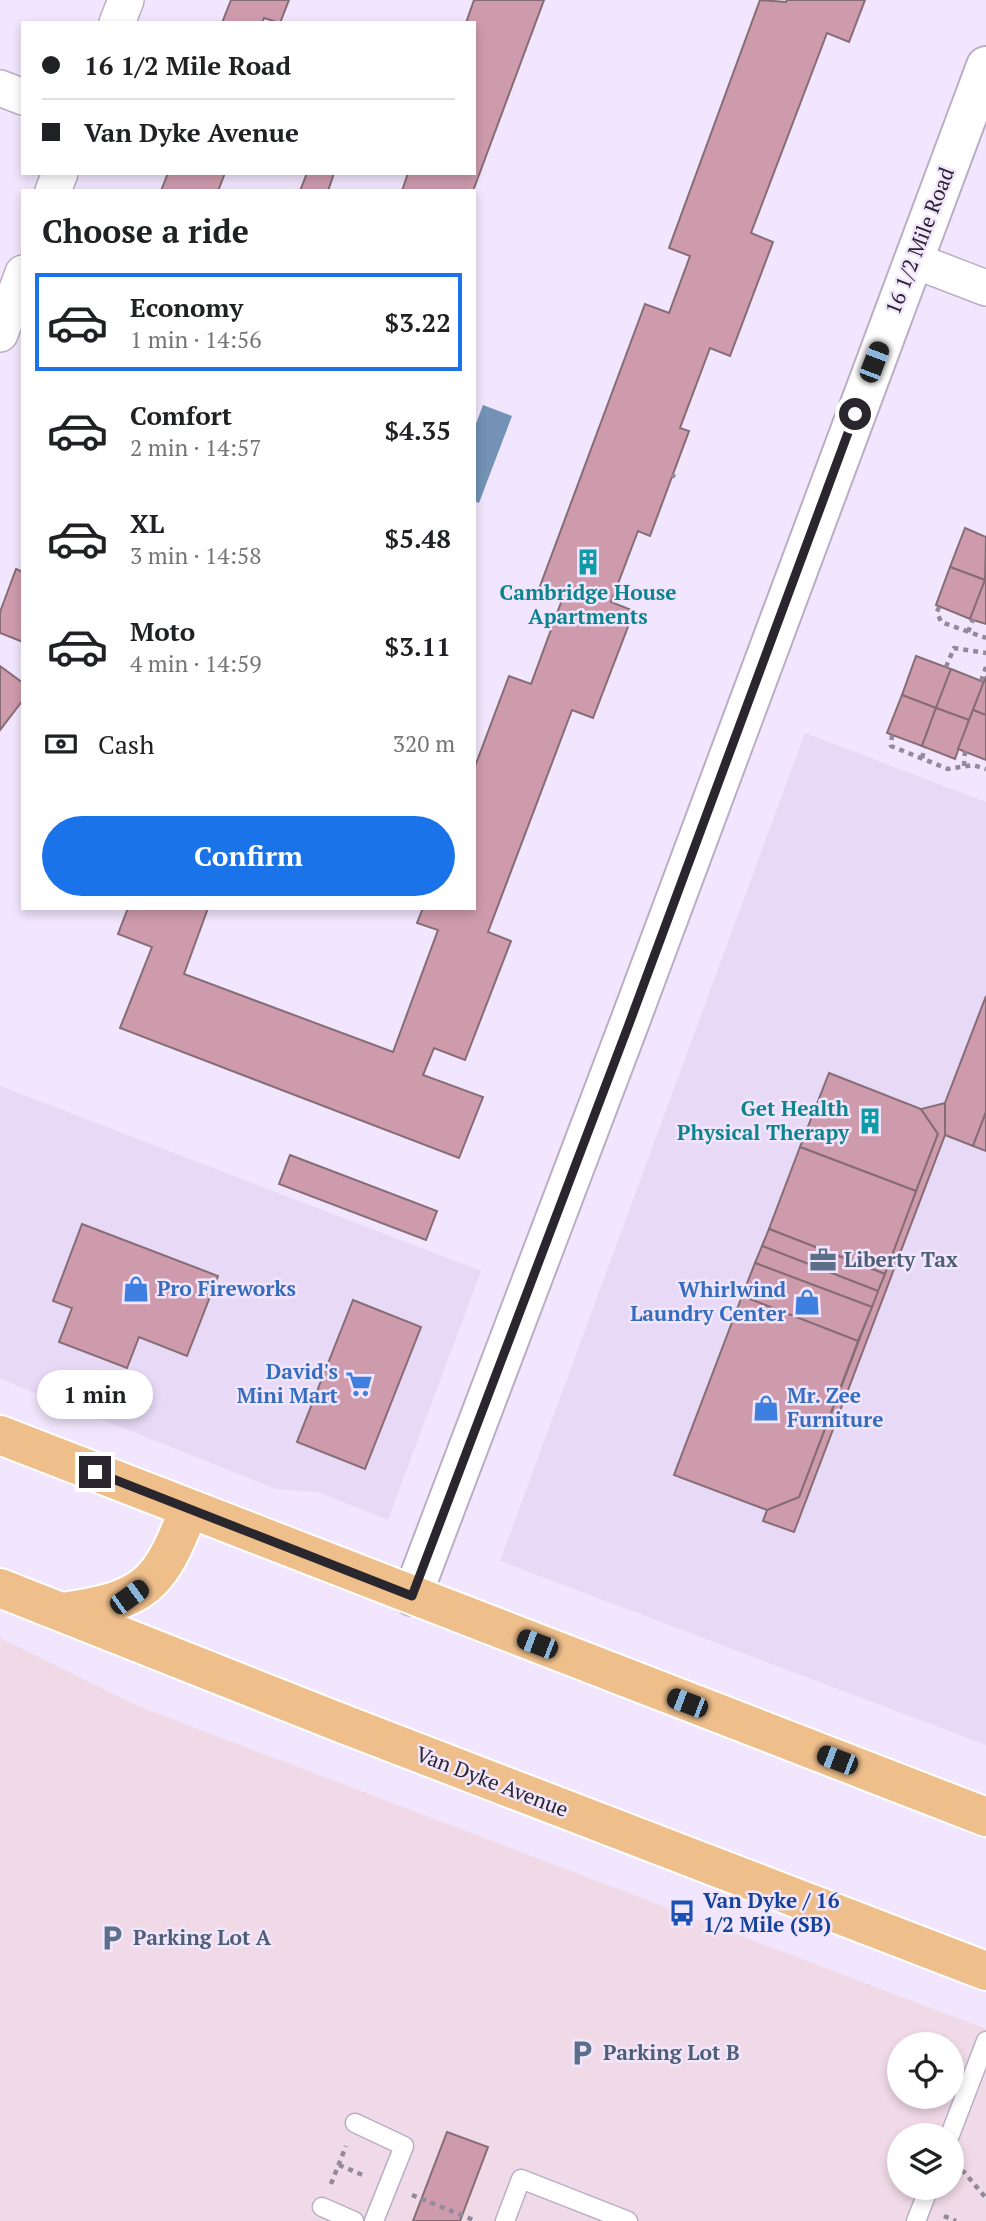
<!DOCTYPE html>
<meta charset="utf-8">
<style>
:root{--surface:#fff;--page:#f2f2f2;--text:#202124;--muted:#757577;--line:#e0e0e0;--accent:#1a73e8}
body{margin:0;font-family:"PT Serif",serif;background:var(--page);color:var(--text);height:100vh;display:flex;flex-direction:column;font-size:26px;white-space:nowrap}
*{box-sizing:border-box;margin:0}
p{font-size:23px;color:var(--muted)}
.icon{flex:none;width:38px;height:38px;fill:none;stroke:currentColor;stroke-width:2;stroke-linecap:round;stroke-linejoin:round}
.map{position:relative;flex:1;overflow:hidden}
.sheet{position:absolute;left:21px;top:189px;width:455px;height:721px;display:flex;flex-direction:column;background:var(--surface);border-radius:0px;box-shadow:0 4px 10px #0003}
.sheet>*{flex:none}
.guide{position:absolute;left:21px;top:21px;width:455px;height:154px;border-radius:0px;box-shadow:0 4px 10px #0003;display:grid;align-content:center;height:154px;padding:0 21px;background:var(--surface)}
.controls{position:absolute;left:887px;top:2032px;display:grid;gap:14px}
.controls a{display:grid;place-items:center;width:77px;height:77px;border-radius:50%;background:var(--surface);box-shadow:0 4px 10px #0003;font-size:35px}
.end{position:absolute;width:32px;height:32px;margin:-16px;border:9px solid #2a262e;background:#fff;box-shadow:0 0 0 4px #fff}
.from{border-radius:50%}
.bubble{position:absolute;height:49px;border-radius:24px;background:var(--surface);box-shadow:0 4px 10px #0003;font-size:23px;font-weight:700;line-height:49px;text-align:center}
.car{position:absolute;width:21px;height:42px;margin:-21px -10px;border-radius:9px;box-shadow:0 0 5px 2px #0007;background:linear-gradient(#222 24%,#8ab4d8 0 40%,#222 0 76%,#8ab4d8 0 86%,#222 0)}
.guide b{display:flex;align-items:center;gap:24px;height:66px;font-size:26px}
.guide b+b{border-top:2px solid var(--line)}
.guide i{width:18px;height:18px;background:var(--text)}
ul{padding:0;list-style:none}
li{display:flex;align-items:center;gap:21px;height:98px;margin:0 14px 10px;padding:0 7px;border:4px solid transparent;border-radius:0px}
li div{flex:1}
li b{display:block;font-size:26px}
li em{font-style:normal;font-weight:700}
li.selected{border-color:var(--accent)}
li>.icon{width:63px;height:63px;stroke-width:1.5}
h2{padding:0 21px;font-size:32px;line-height:84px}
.pay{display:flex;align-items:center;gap:18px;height:77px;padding:0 21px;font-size:26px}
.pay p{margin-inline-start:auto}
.cta{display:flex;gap:14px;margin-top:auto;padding:14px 21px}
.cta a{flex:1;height:80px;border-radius:42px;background:var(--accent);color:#fff;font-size:28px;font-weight:700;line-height:80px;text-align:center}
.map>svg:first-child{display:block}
.built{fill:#e8d9f7}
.industrial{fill:#f0dae7;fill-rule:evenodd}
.water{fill:#7392b5}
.building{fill:#ce9bad;stroke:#866d75;stroke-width:2}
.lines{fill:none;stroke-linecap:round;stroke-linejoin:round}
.service-casing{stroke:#b9aec5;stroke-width:21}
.minor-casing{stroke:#b9aec5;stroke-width:38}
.tertiary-casing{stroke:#b9aec5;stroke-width:42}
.primary-casing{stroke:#fff;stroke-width:42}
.path{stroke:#928a9a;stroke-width:4.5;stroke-dasharray:5 5;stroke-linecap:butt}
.service{stroke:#fff;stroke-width:18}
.minor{stroke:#fff;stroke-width:35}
.tertiary{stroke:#fff;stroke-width:38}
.primary{stroke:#efbf8b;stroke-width:38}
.route{stroke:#2a262e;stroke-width:9}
.labels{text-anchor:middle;stroke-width:5;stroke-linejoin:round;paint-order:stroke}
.street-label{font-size:21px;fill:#2a262e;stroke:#f1e6fd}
.culture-label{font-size:21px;font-weight:bold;fill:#0d838f;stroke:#f1e6fd}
.service-label{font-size:21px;font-weight:bold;fill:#4e5e75;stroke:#f1e6fd;text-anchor:start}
.shop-label{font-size:21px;font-weight:bold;fill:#366cbe;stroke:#f1e6fd;text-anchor:start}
.transit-label{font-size:21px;font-weight:bold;fill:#164399;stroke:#f1e6fd;text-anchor:start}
</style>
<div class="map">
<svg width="986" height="2221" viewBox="0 0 986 2221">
<rect width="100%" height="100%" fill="#f1e6fd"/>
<!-- built -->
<g class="built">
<path d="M 805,733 L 986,802 L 986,1745 L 500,1561 Z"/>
<path d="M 0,1086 L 481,1271 L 388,1520 L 318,1492 L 276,1489 L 0,1379 Z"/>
</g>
<!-- industrial -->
<path class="industrial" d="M 0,1638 L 138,1706 L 986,2029 L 986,2221 L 0,2221 ZM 900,2044 L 952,2044 L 952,2096 L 900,2096 ZM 900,2135 L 952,2135 L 952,2188 L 900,2188 Z"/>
<!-- water -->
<path class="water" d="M 483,405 L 512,416 L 479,503 L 474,501 L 474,429 Z"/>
<!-- building -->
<g class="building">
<path d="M 231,0 L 289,0 L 280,23 L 264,18 L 262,23 L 222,23 Z"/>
<path d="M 474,0 L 544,0 L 473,191 L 402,191 L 408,173 L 474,173 L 474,23 L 466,23 Z"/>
<path d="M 760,0 L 786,2 L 787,0 L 865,0 L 849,42 L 827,33 L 751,233 L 773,242 L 730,356 L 710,348 L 680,428 L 689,431 L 650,536 L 638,531 L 611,602 L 634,611 L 593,718 L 572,710 L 488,932 L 511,941 L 465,1060 L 434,1048 L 423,1075 L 483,1097 L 459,1158 L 120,1028 L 152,947 L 118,934 L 128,908 L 208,908 L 184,974 L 393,1052 L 438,930 L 417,923 L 423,908 L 474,908 L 474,769 L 509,676 L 531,684 L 563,597 L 539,589 L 645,304 L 669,313 L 690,256 L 669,248 Z"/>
<path d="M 168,173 L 225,173 L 218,191 L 161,191 Z"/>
<path d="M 307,173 L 334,173 L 328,191 L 300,191 Z"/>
<path d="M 965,528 L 986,537 L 985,580 L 950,567 Z"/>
<path d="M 950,567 L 985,580 L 970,619 L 936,605 Z"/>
<path d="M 16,569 L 23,572 L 23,642 L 0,633 L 0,612 Z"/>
<path d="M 985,580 L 986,581 L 986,624 L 970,619 Z"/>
<path d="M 916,656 L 951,669 L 936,708 L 902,695 Z"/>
<path d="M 0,666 L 23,683 L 23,700 L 0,730 Z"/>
<path d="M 951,669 L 984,682 L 969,720 L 936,708 Z"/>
<path d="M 986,676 L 986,715 L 973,710 Z"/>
<path d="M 902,695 L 936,708 L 922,746 L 887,733 Z"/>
<path d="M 936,708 L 969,720 L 955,759 L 922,746 Z"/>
<path d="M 973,710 L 986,715 L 986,760 L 958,749 Z"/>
<path d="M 986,996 L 986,1112 L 973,1146 L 945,1135 L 945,1103 Z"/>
<path d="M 829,1073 L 921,1109 L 938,1134 L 916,1191 L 800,1147 Z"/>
<path d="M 945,1103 L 945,1135 L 794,1532 L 763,1521 L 767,1510 L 799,1497 L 938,1134 L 921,1109 Z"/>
<path d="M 986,1112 L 986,1151 L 973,1146 Z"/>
<path d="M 800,1147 L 916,1191 L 885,1274 L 769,1229 Z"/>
<path d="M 290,1155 L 437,1211 L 426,1240 L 279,1184 Z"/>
<path d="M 82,1224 L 218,1276 L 187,1356 L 139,1337 L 127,1368 L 59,1342 L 72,1308 L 53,1301 Z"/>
<path d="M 769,1229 L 885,1274 L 878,1291 L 762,1246 Z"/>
<path d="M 762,1246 L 878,1291 L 872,1307 L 755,1263 Z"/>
<path d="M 755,1263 L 872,1307 L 858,1341 L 742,1296 Z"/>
<path d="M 742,1296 L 858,1341 L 799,1497 L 767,1510 L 674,1475 Z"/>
<path d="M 353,1300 L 421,1327 L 365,1469 L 297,1442 Z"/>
<path d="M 447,2132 L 488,2147 L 460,2221 L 413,2221 Z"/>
</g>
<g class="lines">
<!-- service casing -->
<g class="service-casing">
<g id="service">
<path d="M 355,2123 L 404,2146 L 374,2221"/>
<path d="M 950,2135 L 986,2041"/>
<path d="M 322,2207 L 354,2221"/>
<path d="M 505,2221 L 521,2179 L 628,2221"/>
<path d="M 916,2221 L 929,2188"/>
</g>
</g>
<!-- minor casing -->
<g class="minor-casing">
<g id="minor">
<path d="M 117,23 L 126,0"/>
<path d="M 0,88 L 23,97"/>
<path d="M 53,191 L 60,173"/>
<path d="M 913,260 L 986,288"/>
<path d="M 0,334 L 23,273"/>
</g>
</g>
<!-- tertiary casing -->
<g class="tertiary-casing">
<path id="tertiary" d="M 412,1596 L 629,1024 L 986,66"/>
</g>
<!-- primary casing -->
<g class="primary-casing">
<g id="primary">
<path d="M 0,1435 L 986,1817"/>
<path d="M 0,1588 L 346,1725 L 986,1971"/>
<path d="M 62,1612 C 145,1600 159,1587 189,1509"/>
</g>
</g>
<!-- path -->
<g class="path">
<path d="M 672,475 L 675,477"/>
<path d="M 939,607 L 937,612 L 941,622 L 986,638"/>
<path d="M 968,632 L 973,619"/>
<path d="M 946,667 L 954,648 L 986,653"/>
<path d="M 981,681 L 986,667"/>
<path d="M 892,735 L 891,746 L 948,769 L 973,765 L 986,769"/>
<path d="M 922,758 L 925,748"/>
<path d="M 964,766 L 965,751"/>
<path d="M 339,2165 L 365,2176"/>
<path d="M 952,2167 L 964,2172 L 986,2198"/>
<path d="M 331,2184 L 346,2146"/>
<path d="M 412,2195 L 476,2221"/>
<path d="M 944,2216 L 956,2221"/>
</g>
<!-- service -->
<use href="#service" class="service"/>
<!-- minor -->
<use href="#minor" class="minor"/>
<!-- tertiary -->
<use href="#tertiary" class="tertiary"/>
<!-- primary -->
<use href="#primary" class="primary"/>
</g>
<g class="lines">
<!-- route -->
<path class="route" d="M 95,1472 L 412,1596 L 629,1024 L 855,414"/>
</g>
<!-- icons -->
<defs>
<g id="building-bare" transform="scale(2.1)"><path d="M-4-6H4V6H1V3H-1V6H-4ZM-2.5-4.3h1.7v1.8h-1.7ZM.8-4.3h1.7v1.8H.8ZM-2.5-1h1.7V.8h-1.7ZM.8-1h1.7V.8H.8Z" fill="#0f9aa8" stroke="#f1e6fd" stroke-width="2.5" paint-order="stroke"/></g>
<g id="office-bare" transform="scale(2.1)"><path d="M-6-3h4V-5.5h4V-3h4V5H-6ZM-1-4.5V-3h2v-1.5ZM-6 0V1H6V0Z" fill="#5c6f8a" stroke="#f1e6fd" stroke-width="2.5" paint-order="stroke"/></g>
<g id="shop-bare" transform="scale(2.1)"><path d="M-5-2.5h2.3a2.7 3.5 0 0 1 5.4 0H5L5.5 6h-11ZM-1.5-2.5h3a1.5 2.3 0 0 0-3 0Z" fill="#3f7fe0" stroke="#f1e6fd" stroke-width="2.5" paint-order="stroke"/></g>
<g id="supermarket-bare" transform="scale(2.1)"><path d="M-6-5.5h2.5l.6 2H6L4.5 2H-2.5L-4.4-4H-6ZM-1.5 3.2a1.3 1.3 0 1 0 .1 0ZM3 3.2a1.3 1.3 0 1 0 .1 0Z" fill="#3f7fe0" stroke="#f1e6fd" stroke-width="2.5" paint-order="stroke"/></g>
<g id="bus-bare" transform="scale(2.1)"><path d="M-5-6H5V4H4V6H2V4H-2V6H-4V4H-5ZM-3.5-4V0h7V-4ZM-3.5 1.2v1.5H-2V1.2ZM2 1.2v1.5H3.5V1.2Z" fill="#1a4fb4" stroke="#f1e6fd" stroke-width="2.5" paint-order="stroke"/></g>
<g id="parking-bare" transform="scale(2.1)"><path d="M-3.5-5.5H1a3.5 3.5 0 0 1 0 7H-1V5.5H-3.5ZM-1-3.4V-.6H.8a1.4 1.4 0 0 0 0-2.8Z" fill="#5c6f8a" stroke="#f1e6fd" stroke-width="2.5" paint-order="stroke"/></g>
</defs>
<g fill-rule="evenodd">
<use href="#building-bare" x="588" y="562"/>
<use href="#building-bare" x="870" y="1121"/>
<use href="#office-bare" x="823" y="1260"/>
<use href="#shop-bare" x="136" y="1289"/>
<use href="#shop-bare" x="807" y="1302"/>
<use href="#supermarket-bare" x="359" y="1384"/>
<use href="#shop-bare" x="766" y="1408"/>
<use href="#bus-bare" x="682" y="1913"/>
<use href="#parking-bare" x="112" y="1938"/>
<use href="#parking-bare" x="582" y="2053"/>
</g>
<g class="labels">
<!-- street labels -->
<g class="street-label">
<text transform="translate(920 241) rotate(-69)" y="7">16 1/2 Mile Road</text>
<text transform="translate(492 1782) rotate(21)" y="7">Van Dyke Avenue</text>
</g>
<!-- culture labels -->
<g class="culture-label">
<text x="588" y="600">Cambridge House<tspan x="588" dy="24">Apartments</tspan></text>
<text x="849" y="1116" text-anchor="end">Get Health<tspan x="849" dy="24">Physical Therapy</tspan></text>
</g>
<!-- service labels -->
<g class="service-label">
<text x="844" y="1267">Liberty Tax</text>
<text x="133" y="1945">Parking Lot A</text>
<text x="603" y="2060">Parking Lot B</text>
</g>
<!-- shop labels -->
<g class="shop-label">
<text x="157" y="1296">Pro Fireworks</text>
<text x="786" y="1297" text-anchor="end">Whirlwind<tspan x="786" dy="24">Laundry Center</tspan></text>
<text x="338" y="1379" text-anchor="end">David's<tspan x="338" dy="24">Mini Mart</tspan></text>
<text x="787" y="1403">Mr. Zee<tspan x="787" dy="24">Furniture</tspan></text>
</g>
<!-- transit labels -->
<g class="transit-label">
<text x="703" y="1908">Van Dyke / 16<tspan x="703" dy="24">1/2 Mile (SB)</tspan></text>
</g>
</g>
</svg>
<div class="controls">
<a><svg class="icon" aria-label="locate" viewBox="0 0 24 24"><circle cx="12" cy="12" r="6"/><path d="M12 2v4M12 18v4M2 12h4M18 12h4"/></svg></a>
<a><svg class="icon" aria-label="layers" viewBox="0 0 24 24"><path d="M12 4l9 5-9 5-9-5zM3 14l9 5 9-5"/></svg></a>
</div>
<i class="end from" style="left:855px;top:414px"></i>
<i class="end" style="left:95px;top:1472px"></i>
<div class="bubble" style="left:37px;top:1370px;width:116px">1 min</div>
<i class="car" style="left:874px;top:362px;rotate:21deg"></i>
<i class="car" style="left:129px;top:1597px;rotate:54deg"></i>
<i class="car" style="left:537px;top:1644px;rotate:291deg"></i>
<i class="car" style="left:687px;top:1703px;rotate:291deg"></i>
<i class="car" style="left:837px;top:1760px;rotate:291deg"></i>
<div class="guide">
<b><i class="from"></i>16 1/2 Mile Road</b>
<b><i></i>Van Dyke Avenue</b>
</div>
<section class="sheet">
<h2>Choose a ride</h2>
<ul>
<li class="selected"><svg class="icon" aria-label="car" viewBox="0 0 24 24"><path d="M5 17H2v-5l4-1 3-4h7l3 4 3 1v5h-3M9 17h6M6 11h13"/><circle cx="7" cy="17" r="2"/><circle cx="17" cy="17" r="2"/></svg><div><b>Economy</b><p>1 min · 14:56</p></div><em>$3.22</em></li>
<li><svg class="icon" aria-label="car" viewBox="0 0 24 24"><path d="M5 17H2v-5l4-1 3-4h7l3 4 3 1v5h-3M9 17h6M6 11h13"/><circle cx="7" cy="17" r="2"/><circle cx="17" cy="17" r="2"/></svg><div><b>Comfort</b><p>2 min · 14:57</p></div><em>$4.35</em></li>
<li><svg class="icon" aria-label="car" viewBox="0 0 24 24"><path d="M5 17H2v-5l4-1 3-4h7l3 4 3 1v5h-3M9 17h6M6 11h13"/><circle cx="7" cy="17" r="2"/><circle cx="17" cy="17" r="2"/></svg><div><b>XL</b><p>3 min · 14:58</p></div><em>$5.48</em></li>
<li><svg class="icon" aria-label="car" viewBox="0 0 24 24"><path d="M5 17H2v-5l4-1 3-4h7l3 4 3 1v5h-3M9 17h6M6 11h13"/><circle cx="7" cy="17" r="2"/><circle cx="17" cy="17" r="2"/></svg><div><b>Moto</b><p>4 min · 14:59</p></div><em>$3.11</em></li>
</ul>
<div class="pay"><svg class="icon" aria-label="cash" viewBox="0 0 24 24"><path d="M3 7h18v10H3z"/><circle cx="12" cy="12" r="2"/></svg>Cash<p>320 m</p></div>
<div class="cta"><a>Confirm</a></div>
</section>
</div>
